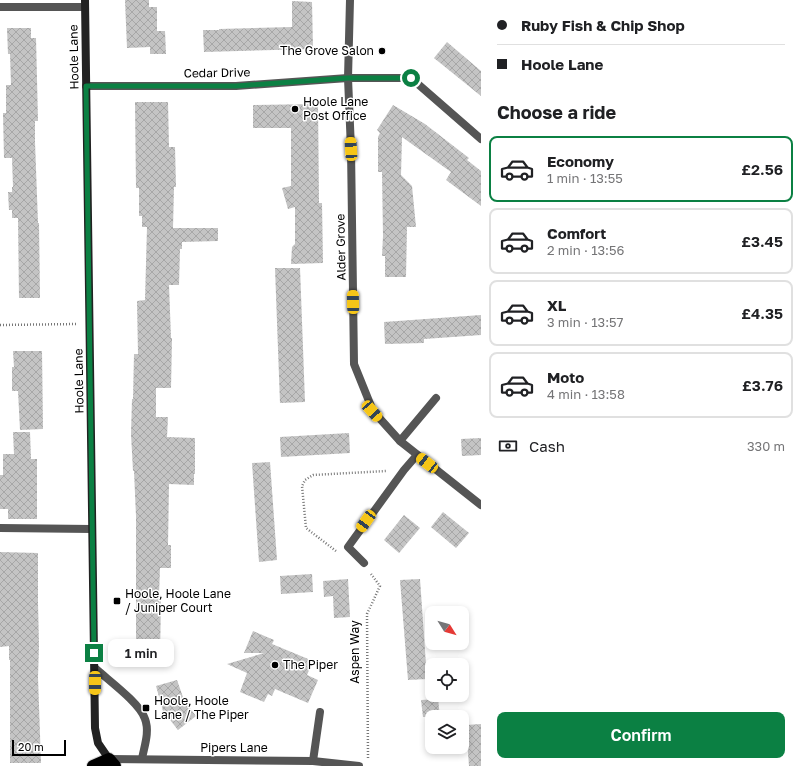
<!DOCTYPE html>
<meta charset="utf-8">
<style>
:root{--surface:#fff;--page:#f6f6f6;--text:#202124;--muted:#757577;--line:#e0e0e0;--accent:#0b8043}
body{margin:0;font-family:"Golos Text",sans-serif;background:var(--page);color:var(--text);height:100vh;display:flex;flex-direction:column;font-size:15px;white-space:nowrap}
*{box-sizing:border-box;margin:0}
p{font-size:13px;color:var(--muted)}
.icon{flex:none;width:22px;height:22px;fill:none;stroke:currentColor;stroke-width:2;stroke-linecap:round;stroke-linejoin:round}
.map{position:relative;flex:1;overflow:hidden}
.details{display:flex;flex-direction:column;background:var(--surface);width:320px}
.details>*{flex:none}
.top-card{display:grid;align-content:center;height:88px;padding:0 16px;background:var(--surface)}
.needle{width:26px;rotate:127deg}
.buttons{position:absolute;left:425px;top:606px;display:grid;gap:8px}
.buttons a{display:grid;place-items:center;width:44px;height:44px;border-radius:8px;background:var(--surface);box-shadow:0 2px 6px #0003;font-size:20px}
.scale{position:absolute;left:12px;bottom:10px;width:54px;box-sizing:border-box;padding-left:4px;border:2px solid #000;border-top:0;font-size:11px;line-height:14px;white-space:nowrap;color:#000;-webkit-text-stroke:3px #fff;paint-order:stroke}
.end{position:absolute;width:18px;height:18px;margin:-9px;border:5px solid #0b8043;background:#fff;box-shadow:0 0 0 2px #fff}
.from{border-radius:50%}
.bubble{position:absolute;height:28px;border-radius:8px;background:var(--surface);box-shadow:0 2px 6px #0003;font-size:13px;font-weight:600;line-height:28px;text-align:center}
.car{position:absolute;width:12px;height:24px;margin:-12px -6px;border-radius:5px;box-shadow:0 0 3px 1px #0007;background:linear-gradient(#f5c518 24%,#345 0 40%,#f5c518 0 76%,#345 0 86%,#f5c518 0)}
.top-card b{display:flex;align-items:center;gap:14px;height:38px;font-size:15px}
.top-card b+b{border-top:1px solid var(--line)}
.top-card i{width:10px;height:10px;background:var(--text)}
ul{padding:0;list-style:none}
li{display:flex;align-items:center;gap:12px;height:66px;margin:0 8px 6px;padding:0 8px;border:2px solid var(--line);border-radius:8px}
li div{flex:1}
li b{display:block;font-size:15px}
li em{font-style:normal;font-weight:600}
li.active{border-color:var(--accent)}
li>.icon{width:36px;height:36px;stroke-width:1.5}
h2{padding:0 16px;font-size:18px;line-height:48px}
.pay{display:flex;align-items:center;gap:10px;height:44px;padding:0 16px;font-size:15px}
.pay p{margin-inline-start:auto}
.action{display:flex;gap:8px;margin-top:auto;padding:8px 16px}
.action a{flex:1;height:46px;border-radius:8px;background:var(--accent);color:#fff;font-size:16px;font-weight:600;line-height:46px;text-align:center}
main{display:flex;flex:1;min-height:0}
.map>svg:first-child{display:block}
.building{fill:url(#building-cross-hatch)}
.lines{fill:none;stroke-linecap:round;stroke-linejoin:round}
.highway-casing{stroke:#dbdbdb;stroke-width:14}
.path{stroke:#777;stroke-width:2.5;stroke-dasharray:1 2;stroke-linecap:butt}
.lane{stroke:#555;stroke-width:8}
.street{stroke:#555;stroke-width:8}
.secondary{stroke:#222;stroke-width:8}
.highway{stroke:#000;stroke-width:12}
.route{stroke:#0b8043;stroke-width:5}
.poi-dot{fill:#000;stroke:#fff;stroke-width:1.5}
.labels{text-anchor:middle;stroke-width:3;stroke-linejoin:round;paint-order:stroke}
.poi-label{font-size:12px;fill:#000;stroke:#fff;text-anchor:start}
.street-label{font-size:12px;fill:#000;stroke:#fff}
</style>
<main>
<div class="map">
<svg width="481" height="766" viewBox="0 0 481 766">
<defs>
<pattern id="building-cross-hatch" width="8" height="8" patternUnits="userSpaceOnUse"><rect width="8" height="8" fill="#c4c4c4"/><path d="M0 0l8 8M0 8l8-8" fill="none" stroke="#a7a7a7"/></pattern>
</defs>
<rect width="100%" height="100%" fill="#fff"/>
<!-- building -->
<g class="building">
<path d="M 125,0 L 149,0 L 149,7 L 157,7 L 157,31 L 165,31 L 166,54 L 150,54 L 150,47 L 127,48 Z"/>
<path d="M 292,1 L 312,2 L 313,49 L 204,52 L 203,30 L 219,30 L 219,29 L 292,27 Z"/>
<path d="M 7,28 L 31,28 L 31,38 L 36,38 L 38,121 L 35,121 L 35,142 L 38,223 L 39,223 L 40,298 L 19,298 L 18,218 L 12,218 L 12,210 L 9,210 L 8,192 L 12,192 L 12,187 L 13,187 L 12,158 L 4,158 L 3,113 L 6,113 L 6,85 L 11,85 L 10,54 L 8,54 Z"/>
<path d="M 447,42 L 481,71 L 481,96 L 434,58 Z"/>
<path d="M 135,102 L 168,102 L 169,147 L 175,147 L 176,187 L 174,187 L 173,228 L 218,228 L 218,241 L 182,242 L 182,249 L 180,249 L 179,285 L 169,285 L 171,338 L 172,338 L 171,388 L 156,388 L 156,417 L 168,417 L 167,437 L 195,438 L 195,474 L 194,474 L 194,485 L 169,484 L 168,545 L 171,545 L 171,568 L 160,568 L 159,595 L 161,595 L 160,660 L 136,660 L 136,516 L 134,471 L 133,471 L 131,434 L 132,399 L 133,399 L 134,354 L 138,354 L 137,301 L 145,300 L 147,227 L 142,227 L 142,216 L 139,216 L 139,188 L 136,188 Z"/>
<path d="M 318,104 L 319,203 L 322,203 L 323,263 L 291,264 L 292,247 L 295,244 L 295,207 L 288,209 L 282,188 L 291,186 L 291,128 L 253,128 L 253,105 Z"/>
<path d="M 393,105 L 425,124 L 469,158 L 467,160 L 481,171 L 481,206 L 446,180 L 451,172 L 402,137 L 401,175 L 412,186 L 416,227 L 407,227 L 406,277 L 385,277 L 385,256 L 382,256 L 383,236 L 382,172 L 378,172 L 378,137 L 380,133 L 377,130 Z"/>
<path d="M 275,268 L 300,268 L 305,402 L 280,403 Z"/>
<path d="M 481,315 L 481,335 L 424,339 L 424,343 L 385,344 L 384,322 Z"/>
<path d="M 13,351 L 42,351 L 43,429 L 20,430 L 18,391 L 12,391 L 12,367 L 14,367 Z"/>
<path d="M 13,432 L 30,432 L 31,459 L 37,459 L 37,519 L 8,519 L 8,509 L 0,509 L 0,475 L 3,475 L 3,454 L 14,454 Z"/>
<path d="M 349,433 L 350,453 L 281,457 L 280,437 Z"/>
<path d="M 481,438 L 481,455 L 462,456 L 461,439 Z"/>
<path d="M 270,462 L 277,560 L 259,562 L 252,463 Z"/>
<path d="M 443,512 L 469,533 L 456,548 L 431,527 Z"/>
<path d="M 404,515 L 420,528 L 399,553 L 384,540 Z"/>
<path d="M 0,552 L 38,553 L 38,603 L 39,646 L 38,677 L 41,763 L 10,763 L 10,660 L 9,660 L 9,646 L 0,647 Z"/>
<path d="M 312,574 L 313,592 L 281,594 L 280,576 Z"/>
<path d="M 348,579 L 350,617 L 334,618 L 333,596 L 324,597 L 323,581 Z"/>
<path d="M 420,579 L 427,679 L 408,680 L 400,580 Z"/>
<path d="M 253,631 L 274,640 L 272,644 L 313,661 L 307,675 L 318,680 L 308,703 L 275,689 L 272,696 L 268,694 L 264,702 L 240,692 L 247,673 L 227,664 L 264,653 L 244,653 Z"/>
<path d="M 177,680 L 184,700 L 196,716 L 178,730 L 163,711 L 156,686 Z"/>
<path d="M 438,699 L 440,717 L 423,717 L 421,700 Z"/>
<path d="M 481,724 L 481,766 L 469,766 L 466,725 Z"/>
</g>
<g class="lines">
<!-- highway casing -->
<g class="highway-casing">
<path id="highway" d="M 93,766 L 109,759 L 115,766"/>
</g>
<!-- path -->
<g class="path">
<path d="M 0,325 L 78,324"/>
<path d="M 336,551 L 306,528 L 302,486 L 305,480 L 313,475 L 386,471"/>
<path d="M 368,758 L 367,614 L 380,586 L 371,574"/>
</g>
<!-- lane -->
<g class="lane">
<path d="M 400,441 L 436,398"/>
<path d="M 95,668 C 108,680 140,703 145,719 C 150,732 144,747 142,759"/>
<path d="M 313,761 L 320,712"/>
</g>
<!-- street -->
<g class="street">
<path d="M 350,0 L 348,78 L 351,149 L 354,364 L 373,411 L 400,441 L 481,505"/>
<path d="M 0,7 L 85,7"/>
<path d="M 86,86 L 236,86 L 348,78 L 411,78 L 481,139"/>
<path d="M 0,528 L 92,529"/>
<path d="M 364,563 L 348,547 L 404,470 L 417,455"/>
<path d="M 109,759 L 313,761 L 359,766"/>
</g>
<!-- secondary -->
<path class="secondary" d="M 85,0 L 95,728 L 98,743 L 109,759"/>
<!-- highway -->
<use href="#highway" class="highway"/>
</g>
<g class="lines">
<!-- route -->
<path class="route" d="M 94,653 L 86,86 L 236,86 L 348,78 L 411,78"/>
</g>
<!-- markers -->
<g class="poi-dot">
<circle cx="382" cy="51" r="4"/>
<circle cx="295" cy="109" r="4"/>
<rect x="113" y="597" width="8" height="8" rx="2"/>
<circle cx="275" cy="665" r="4"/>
<rect x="142" y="704" width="8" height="8" rx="2"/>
</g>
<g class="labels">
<!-- poi labels -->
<g class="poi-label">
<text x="374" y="55" text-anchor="end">The Grove Salon</text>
<text x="303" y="106">Hoole Lane<tspan x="303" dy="14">Post Office</tspan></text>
<text x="125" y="598">Hoole, Hoole Lane<tspan x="125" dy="14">/ Juniper Court</tspan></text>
<text x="283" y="669">The Piper</text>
<text x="154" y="705">Hoole, Hoole<tspan x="154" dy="14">Lane / The Piper</tspan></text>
</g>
<!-- street labels -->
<g class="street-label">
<text transform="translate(74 57) rotate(-91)" y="4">Hoole Lane</text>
<text transform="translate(217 73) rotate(-1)" y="4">Cedar Drive</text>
<text transform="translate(341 247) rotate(-91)" y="4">Alder Grove</text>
<text transform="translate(79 381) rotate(-91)" y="4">Hoole Lane</text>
<text transform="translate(355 652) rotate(-90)" y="4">Aspen Way</text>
<text x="234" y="752">Pipers Lane</text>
</g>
</g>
</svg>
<div class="buttons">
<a><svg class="needle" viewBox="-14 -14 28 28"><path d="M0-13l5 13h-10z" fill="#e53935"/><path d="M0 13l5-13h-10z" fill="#757577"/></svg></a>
<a><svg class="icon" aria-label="locate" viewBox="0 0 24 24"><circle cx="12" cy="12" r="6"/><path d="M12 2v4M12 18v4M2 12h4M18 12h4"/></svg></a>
<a><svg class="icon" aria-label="layers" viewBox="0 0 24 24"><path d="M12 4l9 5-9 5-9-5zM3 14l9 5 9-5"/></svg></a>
</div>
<div class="scale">20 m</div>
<i class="end from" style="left:411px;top:78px"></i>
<i class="end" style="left:94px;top:653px"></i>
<div class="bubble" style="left:108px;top:639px;width:66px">1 min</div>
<i class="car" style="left:351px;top:149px;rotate:357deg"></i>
<i class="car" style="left:353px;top:302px;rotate:359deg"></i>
<i class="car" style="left:372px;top:411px;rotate:138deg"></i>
<i class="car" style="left:427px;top:463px;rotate:308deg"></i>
<i class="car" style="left:366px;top:521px;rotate:216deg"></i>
<i class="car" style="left:95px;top:683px;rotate:180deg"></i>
</div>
<section class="details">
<div class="top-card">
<b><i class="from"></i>Ruby Fish &amp; Chip Shop</b>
<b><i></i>Hoole Lane</b>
</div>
<h2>Choose a ride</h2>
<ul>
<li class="active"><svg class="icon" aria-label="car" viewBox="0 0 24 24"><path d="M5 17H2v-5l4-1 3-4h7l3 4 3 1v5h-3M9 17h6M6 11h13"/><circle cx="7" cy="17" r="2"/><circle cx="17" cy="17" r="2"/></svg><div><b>Economy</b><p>1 min · 13:55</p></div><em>£2.56</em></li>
<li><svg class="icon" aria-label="car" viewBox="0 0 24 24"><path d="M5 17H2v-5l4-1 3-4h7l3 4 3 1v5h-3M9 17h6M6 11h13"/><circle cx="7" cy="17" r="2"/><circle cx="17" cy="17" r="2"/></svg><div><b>Comfort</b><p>2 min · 13:56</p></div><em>£3.45</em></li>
<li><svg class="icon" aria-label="car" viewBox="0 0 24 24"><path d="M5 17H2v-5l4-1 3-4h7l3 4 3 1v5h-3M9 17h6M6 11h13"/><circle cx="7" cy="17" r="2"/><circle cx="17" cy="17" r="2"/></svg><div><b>XL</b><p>3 min · 13:57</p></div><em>£4.35</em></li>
<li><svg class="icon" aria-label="car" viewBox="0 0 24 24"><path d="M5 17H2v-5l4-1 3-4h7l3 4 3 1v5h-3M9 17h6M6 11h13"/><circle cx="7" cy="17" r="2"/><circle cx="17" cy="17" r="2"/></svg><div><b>Moto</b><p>4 min · 13:58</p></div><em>£3.76</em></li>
</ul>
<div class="pay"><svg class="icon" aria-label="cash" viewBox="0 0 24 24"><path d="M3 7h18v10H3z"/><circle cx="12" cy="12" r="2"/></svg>Cash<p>330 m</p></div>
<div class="action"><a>Confirm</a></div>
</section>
</main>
